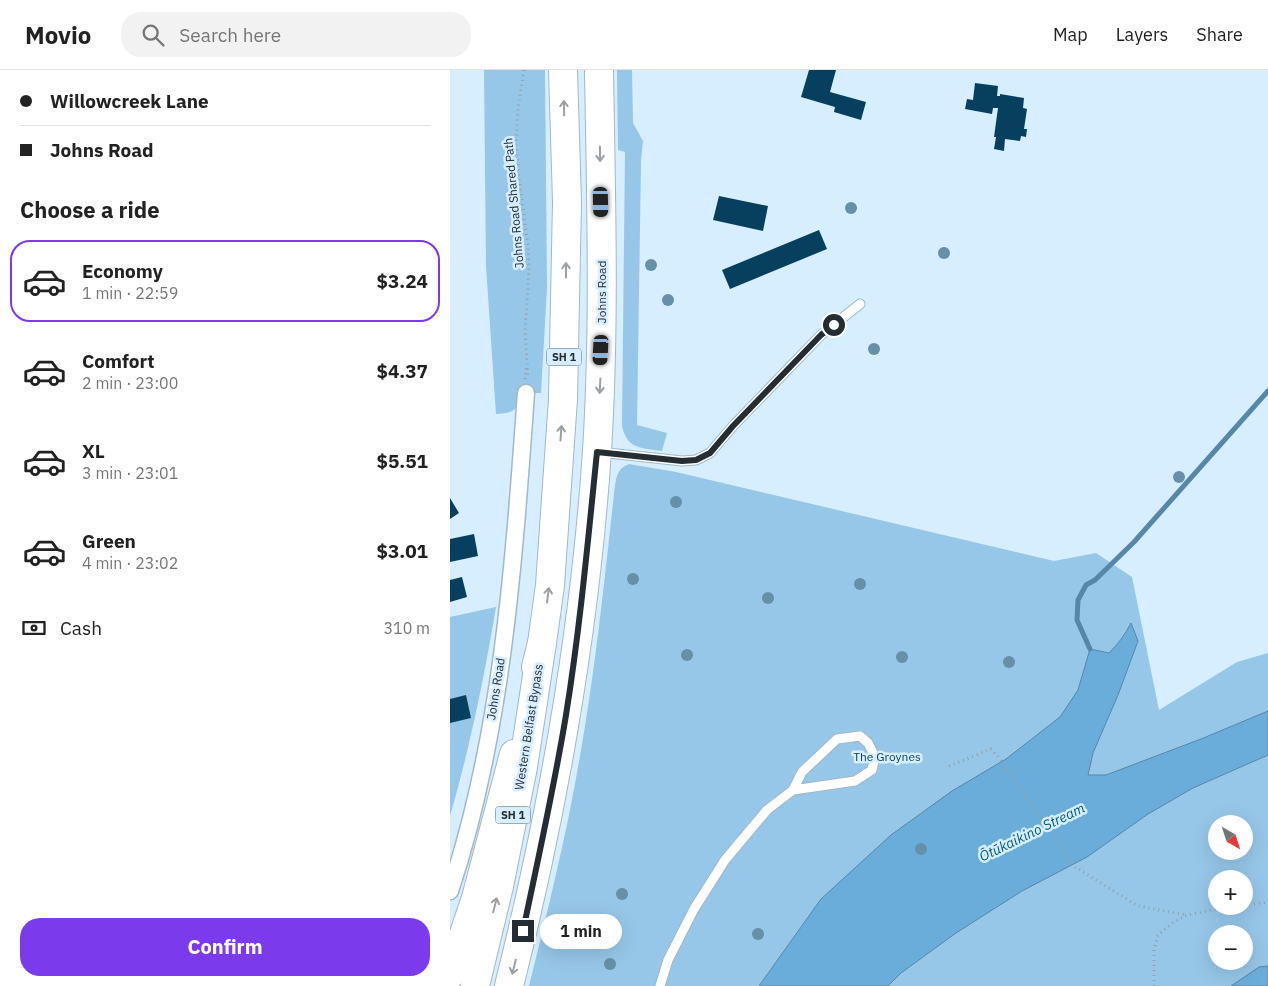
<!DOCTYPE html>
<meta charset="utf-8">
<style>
:root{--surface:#fff;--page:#f2f2f2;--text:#222;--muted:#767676;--line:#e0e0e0;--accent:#7c3aed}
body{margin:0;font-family:"IBM Plex Sans",sans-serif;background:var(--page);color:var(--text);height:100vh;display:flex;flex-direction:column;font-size:19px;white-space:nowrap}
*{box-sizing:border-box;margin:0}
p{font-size:16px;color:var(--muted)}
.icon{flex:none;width:28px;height:28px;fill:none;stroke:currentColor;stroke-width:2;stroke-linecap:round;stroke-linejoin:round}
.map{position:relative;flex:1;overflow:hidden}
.panel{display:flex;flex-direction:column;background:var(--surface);width:450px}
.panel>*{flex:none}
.hud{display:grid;align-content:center;height:110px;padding:0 20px;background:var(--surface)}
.needle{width:32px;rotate:141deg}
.tools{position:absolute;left:758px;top:745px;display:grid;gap:10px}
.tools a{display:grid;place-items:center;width:45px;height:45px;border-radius:50%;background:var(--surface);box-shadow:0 5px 20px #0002;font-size:25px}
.end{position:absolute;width:22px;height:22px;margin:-11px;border:6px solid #242d33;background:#fff;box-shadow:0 0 0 2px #fff}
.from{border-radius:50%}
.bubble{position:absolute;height:35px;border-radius:18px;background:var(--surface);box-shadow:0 5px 20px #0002;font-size:16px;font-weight:800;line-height:35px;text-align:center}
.car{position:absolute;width:15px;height:30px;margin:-15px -8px;border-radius:6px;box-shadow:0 0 4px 1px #0007;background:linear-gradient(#222 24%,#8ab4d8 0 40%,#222 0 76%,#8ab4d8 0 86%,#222 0)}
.hud b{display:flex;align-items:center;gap:18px;height:48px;font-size:19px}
.hud b+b{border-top:1px solid var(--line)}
.hud i{width:12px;height:12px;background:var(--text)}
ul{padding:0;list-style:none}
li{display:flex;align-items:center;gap:15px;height:82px;margin:0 10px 8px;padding:0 10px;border:2px solid transparent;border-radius:20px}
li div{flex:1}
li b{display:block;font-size:19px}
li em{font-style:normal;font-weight:800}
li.active{border-color:var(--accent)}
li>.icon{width:45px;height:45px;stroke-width:1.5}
h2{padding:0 20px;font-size:22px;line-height:60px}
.pay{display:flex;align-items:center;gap:12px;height:55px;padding:0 20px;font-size:19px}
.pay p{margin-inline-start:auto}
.primary-button{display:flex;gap:10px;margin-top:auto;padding:10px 20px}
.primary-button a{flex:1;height:58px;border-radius:20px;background:var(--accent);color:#fff;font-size:20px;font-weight:800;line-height:58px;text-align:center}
header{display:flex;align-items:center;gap:30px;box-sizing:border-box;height:70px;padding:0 25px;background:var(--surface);border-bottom:1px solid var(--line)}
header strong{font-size:24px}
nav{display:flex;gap:28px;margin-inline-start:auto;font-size:18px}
.search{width:350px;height:45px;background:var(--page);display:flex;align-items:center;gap:12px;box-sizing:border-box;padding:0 18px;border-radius:20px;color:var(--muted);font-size:19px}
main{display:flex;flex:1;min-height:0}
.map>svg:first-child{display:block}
.green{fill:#96c6e8;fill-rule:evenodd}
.water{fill:#6badda;stroke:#5687a8}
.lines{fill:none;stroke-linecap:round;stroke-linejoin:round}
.stream{stroke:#5687a8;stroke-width:5}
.building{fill:#07405e}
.service-casing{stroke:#a1b8c8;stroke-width:11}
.minor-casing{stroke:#a1b8c8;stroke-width:19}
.trunk-casing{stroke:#a1b8c8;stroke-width:30}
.motorway-casing{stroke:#a1b8c8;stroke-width:30}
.path{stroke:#8fa1ae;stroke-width:3;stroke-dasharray:1 4;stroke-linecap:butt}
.service{stroke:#fff;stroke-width:9}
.minor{stroke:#fff;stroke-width:16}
.trunk{stroke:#fff;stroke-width:28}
.motorway{stroke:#fff;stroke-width:28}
.tree{fill:#668fa8}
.oneway{stroke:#9ca0a3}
.route{stroke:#242d33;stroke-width:6}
.labels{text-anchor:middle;stroke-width:5;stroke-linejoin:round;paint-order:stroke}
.shield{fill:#d6eeff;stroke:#596770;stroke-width:1}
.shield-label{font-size:11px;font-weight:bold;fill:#242d33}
.street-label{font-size:12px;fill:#242d33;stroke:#d6eeff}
.park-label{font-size:12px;fill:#0b4160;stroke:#d6eeff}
.water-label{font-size:14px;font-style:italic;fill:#025984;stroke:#d6eeff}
</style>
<header>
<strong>Movio</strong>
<div class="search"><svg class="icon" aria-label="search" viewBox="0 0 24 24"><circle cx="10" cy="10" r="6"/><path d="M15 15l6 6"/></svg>Search here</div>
<nav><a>Map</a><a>Layers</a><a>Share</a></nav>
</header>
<main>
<section class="panel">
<div class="hud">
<b><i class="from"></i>Willowcreek Lane</b>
<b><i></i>Johns Road</b>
</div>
<h2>Choose a ride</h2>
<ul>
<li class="active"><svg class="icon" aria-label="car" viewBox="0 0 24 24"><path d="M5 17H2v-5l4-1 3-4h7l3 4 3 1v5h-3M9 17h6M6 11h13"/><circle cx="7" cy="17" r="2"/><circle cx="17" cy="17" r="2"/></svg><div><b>Economy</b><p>1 min · 22:59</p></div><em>$3.24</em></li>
<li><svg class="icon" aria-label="car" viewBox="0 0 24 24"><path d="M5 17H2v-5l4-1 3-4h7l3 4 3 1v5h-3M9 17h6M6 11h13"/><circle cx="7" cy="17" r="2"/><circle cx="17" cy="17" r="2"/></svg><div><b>Comfort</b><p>2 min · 23:00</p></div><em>$4.37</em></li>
<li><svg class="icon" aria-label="car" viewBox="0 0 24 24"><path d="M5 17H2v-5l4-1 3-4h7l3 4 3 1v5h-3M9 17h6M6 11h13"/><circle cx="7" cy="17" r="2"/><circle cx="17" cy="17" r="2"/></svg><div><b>XL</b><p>3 min · 23:01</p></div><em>$5.51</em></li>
<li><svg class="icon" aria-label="car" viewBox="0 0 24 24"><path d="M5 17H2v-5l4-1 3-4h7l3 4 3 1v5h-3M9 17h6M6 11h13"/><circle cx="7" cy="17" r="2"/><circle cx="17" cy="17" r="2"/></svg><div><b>Green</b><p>4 min · 23:02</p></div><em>$3.01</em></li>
</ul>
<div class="pay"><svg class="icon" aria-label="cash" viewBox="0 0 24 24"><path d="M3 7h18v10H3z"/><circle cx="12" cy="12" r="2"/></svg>Cash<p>310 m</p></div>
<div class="primary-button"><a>Confirm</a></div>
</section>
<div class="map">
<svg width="818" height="916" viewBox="0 0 818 916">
<rect width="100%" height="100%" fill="#d6eeff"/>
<!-- green -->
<g class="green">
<path d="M 34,0 L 95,0 L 97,218 L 91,323 L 69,323 C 67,342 65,342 46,344 L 36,196 Z"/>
<path d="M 167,0 L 182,0 L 183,53 L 193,71 L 191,91 L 187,355 L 217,363 L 212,381 C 191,378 177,379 172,356 L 175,82 L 168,80 Z"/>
<path d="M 179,394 L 226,402 L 604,491 L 646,483 L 682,507 L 709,640 L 787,592 L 818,583 L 818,916 L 79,916 C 98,840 117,763 130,686 C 146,596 155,505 165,415 C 167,405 168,398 179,394 ZM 766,754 L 794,754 L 794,781 L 766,781 ZM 766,809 L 794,809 L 794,836 L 766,836 ZM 766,864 L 794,864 L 794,891 L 766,891 Z"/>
<path d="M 46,537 C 34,608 20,677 0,746 L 0,547 Z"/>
</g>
<!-- water -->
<g class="water">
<path d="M 681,553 L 688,571 L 668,625 L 643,683 L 638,705 L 656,705 L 751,669 L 818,641 L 818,685 L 743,718 L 698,744 L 637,787 L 572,821 L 506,863 L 451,903 L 438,916 L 309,916 L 371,829 L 441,765 L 502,721 L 556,689 L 610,647 L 628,620 L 640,579 L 659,583 C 668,574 675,565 681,553 Z"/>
<path d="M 818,896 L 818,916 L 781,916 L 809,897 Z"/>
</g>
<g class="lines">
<!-- stream -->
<path class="stream" d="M 640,579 L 627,550 L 628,530 L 636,515 L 645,510 L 684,472 L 818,321"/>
</g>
<!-- building -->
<g class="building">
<path d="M 359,0 L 386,0 L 380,22 L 416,32 L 411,50 L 384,42 L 385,37 L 351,27 Z"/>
<path d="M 525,13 L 548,16 L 547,26 L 550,26 L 550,24 L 574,28 L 573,38 L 577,39 L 574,59 L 577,59 L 576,67 L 571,66 L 570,71 L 555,69 L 554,81 L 544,79 L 546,67 L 544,67 L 548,38 L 543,38 L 542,44 L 515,39 L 517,29 L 523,30 Z"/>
<path d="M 269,126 L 318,136 L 313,161 L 263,150 Z"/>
<path d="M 369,160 L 377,179 L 280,219 L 272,200 Z"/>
<path d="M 0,428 L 9,443 L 0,449 Z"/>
<path d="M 24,464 L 28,486 L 0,492 L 0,469 Z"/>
<path d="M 12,507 L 17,527 L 0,532 L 0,510 Z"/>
<path d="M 16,625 L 21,648 L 0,653 L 0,629 Z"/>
</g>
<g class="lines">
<!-- service casing -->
<g class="service-casing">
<g id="service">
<path d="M 149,382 L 232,391 L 246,390 L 260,383 L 283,356 L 371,265 L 410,234"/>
<path d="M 210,916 L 218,890 L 244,839 L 275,790 L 317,740 L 343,720 L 352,702 L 387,669 L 410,666 L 418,673 L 425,687 L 422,700 L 405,711 L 343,720"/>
</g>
</g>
<!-- minor casing -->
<g class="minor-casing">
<path id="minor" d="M 0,821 C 53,661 64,490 76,323"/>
</g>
<!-- trunk casing -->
<g class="trunk-casing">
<g id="trunk">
<path d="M 86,597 L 92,573 L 100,515 L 113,329 L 117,132 L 113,0"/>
<path d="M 0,905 L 26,828 L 64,684"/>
<path d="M 59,916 C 103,741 135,561 147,381 C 155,254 151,127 149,0"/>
</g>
</g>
<!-- motorway casing -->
<g class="motorway-casing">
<path id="motorway" d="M 25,916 L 49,816 L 73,697 L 92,573"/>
</g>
<!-- path -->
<g class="path">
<path d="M 74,0 L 68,38 L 66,75 L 69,108 L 78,176 L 79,202 L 75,260 L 78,308"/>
<path d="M 75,309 L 77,295"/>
<path d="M 499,696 L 541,679 L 550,689 L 625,797 L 688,836 L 737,845"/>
<path d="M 794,835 L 818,832"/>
<path d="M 704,916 L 704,880 L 708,865 L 721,854 L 737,845 L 783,836"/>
</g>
<!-- service -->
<use href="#service" class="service"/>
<!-- minor -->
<use href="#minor" class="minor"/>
<!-- trunk -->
<use href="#trunk" class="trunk"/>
<!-- motorway -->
<use href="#motorway" class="motorway"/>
</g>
<!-- trees -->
<g class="tree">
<circle cx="401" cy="138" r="6"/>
<circle cx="494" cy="183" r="6"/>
<circle cx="201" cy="195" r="6"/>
<circle cx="218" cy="230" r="6"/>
<circle cx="424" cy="279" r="6"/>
<circle cx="729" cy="407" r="6"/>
<circle cx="226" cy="432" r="6"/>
<circle cx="183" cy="509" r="6"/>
<circle cx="410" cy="514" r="6"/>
<circle cx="318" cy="528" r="6"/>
<circle cx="237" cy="585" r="6"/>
<circle cx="452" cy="587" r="6"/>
<circle cx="559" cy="592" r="6"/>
<circle cx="471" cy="779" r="6"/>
<circle cx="172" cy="824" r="6"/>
<circle cx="308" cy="864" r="6"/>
<circle cx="160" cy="894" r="6"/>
</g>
<!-- one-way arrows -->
<defs><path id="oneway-shaft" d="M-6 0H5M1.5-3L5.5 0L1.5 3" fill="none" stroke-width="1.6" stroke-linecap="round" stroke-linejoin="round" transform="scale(1.25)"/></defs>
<g class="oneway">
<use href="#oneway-shaft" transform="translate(114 38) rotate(-91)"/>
<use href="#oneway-shaft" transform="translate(150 84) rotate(89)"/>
<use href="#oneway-shaft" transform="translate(116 200) rotate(-90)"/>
<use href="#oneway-shaft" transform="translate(150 316) rotate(93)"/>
<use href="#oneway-shaft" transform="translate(111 363) rotate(-86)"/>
<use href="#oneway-shaft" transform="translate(98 525) rotate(-83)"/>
<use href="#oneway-shaft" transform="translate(45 835) rotate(-76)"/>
<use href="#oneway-shaft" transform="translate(64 897) rotate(104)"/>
</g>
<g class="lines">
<!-- route -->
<path class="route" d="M 73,861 C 88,789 104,718 116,645 C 130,558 138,470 147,382 L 232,391 L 246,390 L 260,383 L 283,356 L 371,265 L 384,255"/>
</g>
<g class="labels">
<!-- shield labels -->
<g class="shield">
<rect x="96.5" y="278.5" width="35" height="17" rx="4"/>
<rect x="45.5" y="736.5" width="35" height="17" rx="4"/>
</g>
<g class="shield-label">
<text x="114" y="291">SH 1</text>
<text x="63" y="749">SH 1</text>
</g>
<!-- street labels -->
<g class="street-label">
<text transform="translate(64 133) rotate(-95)" y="4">Johns Road Shared Path</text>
<text transform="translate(152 222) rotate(-90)" y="4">Johns Road</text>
<text transform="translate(46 619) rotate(-81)" y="4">Johns Road</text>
<text transform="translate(79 657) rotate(-81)" y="4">Western Belfast Bypass</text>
</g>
<!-- park labels -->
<g class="park-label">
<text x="437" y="691">The Groynes</text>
</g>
<!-- water labels -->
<g class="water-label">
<text transform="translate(582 762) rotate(-26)" y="5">Ōtūkaikino Stream</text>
</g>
</g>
</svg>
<div class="tools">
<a><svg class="needle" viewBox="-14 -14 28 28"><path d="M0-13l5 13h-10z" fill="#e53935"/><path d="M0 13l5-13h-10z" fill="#767676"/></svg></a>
<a>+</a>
<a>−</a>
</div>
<i class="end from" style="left:384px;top:255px"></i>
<i class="end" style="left:73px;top:861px"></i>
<div class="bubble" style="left:90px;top:844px;width:82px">1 min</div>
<i class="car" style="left:151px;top:132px;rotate:179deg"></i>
<i class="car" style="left:151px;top:280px;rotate:183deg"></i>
</div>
</main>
